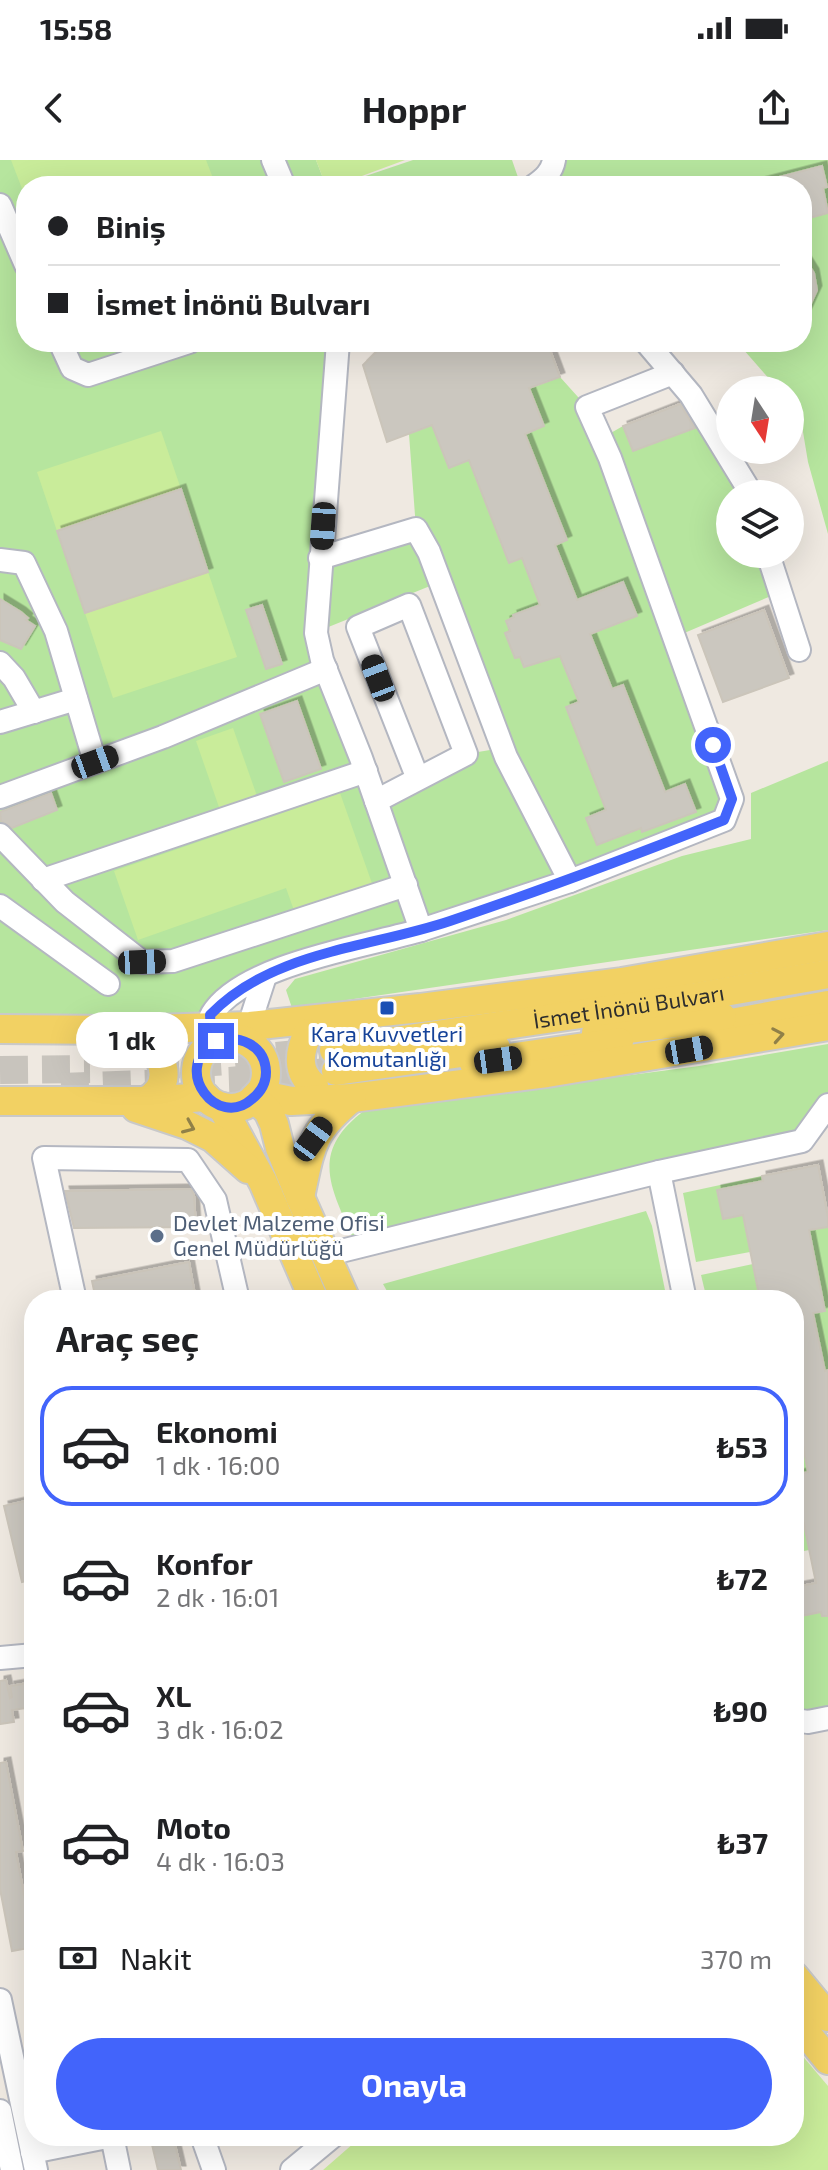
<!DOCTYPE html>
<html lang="tr">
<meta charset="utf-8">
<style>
:root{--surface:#fff;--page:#f6f6f6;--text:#202124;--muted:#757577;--line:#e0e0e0;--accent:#4264fb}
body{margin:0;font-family:"Exo 2",sans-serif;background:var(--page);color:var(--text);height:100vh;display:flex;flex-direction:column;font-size:30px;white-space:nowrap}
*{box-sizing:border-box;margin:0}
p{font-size:26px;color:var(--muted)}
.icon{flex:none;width:44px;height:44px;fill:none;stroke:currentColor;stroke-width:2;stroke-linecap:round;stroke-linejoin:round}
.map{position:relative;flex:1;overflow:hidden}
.drawer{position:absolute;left:24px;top:1130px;width:780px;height:856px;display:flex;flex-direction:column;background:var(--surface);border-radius:32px;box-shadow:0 8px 32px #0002}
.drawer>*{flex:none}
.hud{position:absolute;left:16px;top:16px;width:796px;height:176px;border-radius:32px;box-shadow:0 8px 32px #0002;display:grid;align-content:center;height:176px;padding:0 32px;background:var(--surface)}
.needle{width:52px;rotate:168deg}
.tools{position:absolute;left:716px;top:216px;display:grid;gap:16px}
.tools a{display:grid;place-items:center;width:88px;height:88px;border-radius:50%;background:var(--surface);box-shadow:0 8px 32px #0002;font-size:40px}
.end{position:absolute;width:36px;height:36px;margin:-18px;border:10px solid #4264fb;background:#fff;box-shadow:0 0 0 4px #fff}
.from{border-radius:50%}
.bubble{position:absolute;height:56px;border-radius:28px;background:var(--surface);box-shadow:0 8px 32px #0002;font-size:26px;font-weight:700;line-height:56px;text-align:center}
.car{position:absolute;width:24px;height:48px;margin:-24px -12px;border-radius:10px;box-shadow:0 0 6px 2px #0007;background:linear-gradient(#222 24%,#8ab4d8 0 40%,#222 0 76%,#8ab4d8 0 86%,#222 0)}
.hud b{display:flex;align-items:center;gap:28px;height:76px;font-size:30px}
.hud b+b{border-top:2px solid var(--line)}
.hud i{width:20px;height:20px;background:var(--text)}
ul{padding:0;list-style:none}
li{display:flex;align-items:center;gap:24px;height:120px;margin:0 16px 12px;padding:0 16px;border:4px solid transparent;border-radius:32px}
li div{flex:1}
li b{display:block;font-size:30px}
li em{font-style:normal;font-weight:700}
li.selected{border-color:var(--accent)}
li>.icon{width:72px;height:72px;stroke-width:1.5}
h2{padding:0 32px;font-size:36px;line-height:96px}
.pay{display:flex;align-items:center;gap:20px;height:88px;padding:0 32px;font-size:30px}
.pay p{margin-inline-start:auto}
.action{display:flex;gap:16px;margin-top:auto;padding:16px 32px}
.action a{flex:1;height:92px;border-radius:48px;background:var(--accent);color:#fff;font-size:32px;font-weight:700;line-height:92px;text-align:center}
.status{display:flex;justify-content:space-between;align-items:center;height:56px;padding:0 40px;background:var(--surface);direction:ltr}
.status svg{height:22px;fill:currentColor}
header{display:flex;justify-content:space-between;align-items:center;height:104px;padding:0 32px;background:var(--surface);font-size:36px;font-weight:700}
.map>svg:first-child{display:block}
.green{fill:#b6e59e;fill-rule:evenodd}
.pitch{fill:#c9ec9a}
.building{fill:#cbc7bf;stroke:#cbc5ba;stroke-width:2;filter:url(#shadow)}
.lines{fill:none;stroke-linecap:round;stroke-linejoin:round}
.major-tunnel{stroke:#c8c4bd;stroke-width:28;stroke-dasharray:28 14;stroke-linecap:butt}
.minor-casing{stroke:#b4b7c1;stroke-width:26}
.major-casing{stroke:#c9c9c9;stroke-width:32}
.minor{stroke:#fff;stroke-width:22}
.major{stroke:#f2d163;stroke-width:28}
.oneway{stroke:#908048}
.route{stroke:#4264fb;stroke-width:10}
.transit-dot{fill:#1a4fb4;stroke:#fff;stroke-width:3}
.service-dot{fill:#5c6f8a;stroke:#fff;stroke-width:3}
.labels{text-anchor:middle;stroke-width:8;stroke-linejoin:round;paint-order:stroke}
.street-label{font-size:22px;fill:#2e2e2e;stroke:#fff}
.transit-label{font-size:22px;fill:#164399;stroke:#fff}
.service-label{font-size:22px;fill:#4e5e75;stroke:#fff;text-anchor:start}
</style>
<div class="status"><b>15:58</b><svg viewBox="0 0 49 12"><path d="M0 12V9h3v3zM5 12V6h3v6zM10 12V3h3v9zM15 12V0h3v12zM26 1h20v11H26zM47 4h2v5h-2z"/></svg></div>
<header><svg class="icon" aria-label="back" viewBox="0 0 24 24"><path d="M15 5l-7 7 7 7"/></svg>Hoppr<svg class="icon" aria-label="share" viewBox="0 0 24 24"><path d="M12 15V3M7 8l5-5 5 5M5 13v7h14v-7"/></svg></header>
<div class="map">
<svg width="828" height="2010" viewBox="0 0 828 2010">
<defs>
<filter id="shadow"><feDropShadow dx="4.5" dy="-4.5" stdDeviation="0" flood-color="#0004"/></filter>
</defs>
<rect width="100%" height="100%" fill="#efe9e1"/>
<!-- green -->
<g class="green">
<path d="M 0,0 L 316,0 L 326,26 L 26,26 L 26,182 L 338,182 L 320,397 L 416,369 L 409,274 L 560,217 L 587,247 L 602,278 L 623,266 L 633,291 L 698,266 L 749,334 L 730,334 L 730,394 L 768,394 L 771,436 L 675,477 L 732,639 L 724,660 L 302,800 L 211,855 L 0,869 ZM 440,422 L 502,588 L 466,594 L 376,641 L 316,472 Z"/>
<path d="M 413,0 L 512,0 L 521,26 L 336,26 Z"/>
<path d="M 554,0 L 828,0 L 828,374 L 808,302 L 800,254 L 790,243 L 790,230 L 779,230 L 743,189 L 732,182 L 802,182 L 802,26 L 535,26 Z"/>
<path d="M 828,601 L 828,770 L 292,848 L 286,830 L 295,819 L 506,760 L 682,696 L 751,679 L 751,633 Z"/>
<path d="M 828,884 L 828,945 L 802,981 L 357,1087 C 333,1031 306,994 365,950 L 699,906 Z"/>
<path d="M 762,1016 L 763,1021 L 717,1030 L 723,1058 L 743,1055 L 750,1092 L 696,1102 L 683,1033 Z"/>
<path d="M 646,1051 L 652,1066 L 667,1140 L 392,1140 L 383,1124 Z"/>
<path d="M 828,1067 L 828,1210 L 825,1211 L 813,1153 L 825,1150 L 809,1070 Z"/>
<path d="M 753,1104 L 760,1140 L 707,1140 L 701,1115 Z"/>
<path d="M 797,1254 L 808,1312 L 794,1315 L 809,1390 L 794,1393 L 794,1255 Z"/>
<path d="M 794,1427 L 801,1456 L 828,1450 L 828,1558 L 808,1562 L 794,1529 Z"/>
</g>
<!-- pitch -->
<g class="pitch">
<path d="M 11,0 L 206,0 L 216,26 L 26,26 L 26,39 Z"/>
<path d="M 316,0 L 405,0 L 335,26 L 326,26 Z"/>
<path d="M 161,271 L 181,329 L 57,371 L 37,312 Z"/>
<path d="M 208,412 L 237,497 L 113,538 L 85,453 Z"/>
<path d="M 233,568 L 257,636 L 220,650 L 196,581 Z"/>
<path d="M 340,633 L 374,729 L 296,756 L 286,728 L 138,780 L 114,711 Z"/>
<path d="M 794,1886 L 828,1926 L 828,2010 L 323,2010 L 362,1976 L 794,1976 Z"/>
</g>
<!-- building -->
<g class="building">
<path d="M 822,6 L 827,27 L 823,28 L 828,53 L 802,60 L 802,26 L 761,26 L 760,22 Z"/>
<path d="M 802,94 L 814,113 L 817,130 L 802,163 Z"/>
<path d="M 386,182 L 547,182 L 560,217 L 529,228 L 544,266 L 525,274 L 567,380 L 555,385 L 577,440 L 623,422 L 637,456 L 590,474 L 612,529 L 623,525 L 665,632 L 685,624 L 696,652 L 642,672 L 641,668 L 597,685 L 586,658 L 606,650 L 566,547 L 579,542 L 560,496 L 524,507 L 520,497 L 515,498 L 505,473 L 510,471 L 506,461 L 514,457 L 513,455 L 540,445 L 522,398 L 509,403 L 469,300 L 449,308 L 432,265 L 387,282 L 363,205 Z"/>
<path d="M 680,244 L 695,268 L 633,291 L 623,266 Z"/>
<path d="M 181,329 L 208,412 L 85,453 L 57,371 Z"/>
<path d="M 0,439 L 21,452 L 28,458 L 26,460 L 35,466 L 21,489 L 0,480 Z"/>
<path d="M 262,445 L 282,504 L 266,509 L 246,450 Z"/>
<path d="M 764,450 L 789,518 L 723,542 L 698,475 Z"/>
<path d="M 297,541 L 321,609 L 284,622 L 260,554 Z"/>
<path d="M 51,633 L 57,650 L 12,668 L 1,661 L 0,652 Z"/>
<path d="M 818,1005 L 828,1057 L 828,1067 L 809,1070 L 825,1151 L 813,1153 L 825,1211 L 828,1210 L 828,1456 L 822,1456 L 821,1452 L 801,1456 L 795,1427 L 816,1423 L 794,1315 L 808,1312 L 797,1254 L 794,1255 L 794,1140 L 760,1140 L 743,1055 L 723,1059 L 717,1030 L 763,1021 L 762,1016 Z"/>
<path d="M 191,1029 L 194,1035 L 196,1067 L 74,1068 L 65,1031 Z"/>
<path d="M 189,1102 L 196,1140 L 96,1140 L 92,1121 Z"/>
<path d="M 34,1339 L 34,1419 L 22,1422 L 4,1346 Z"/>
<path d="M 6,1520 L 10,1538 L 12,1537 L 10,1526 L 34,1522 L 34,1547 L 12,1550 L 14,1562 L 0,1564 L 0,1521 Z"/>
<path d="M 6,1602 L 23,1691 L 16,1692 L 34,1787 L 12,1791 L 0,1729 L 0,1603 Z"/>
<path d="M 150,1976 L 173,1976 L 181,2010 L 158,2010 Z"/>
</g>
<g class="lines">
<!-- major-tunnel -->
<g class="major-tunnel">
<path d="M 151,906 L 229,901 L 334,890"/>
<path d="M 0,910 L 90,909"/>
<path d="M 61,927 L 230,921 L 327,912"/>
</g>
<!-- minor casing -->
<g class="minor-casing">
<g id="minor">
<path d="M 273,0 L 284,26"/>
<path d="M 534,26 C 544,19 552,12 554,0"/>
<path d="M 0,45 L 26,105"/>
<path d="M 60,182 L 72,208 L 88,215 L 189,182"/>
<path d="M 646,182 L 691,235 L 746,325 L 749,334"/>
<path d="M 768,394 L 799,490"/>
<path d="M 320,398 L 416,369 L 429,392 L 506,597 L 570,721 L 421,770"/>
<path d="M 0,400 L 24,403 L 56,471 L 95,602"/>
<path d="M 0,503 L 14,518 L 34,552"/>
<path d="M 0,562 L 76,539"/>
<path d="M 0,637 L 163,577 L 326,509"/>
<path d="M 376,641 L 466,594 L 409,445 L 358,467 L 418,619"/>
<path d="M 0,675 L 65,742 L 142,802 L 173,801 L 406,725"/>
<path d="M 43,720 L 366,611"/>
<path d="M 570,721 L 724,660 L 732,639 L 610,298 L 587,247 L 673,213"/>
<path d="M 0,746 L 108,824"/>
<path d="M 244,881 L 265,816"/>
<path d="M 212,884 C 210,874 207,862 212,854 C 243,804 368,786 421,770 L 361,598 L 322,500 L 316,473 L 338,182"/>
<path d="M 659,1012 L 685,1140"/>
<path d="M 325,1095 L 659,1012 L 802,981 L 828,945"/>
<path d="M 75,1140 L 44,998 L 188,1000 L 215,1040 L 238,1140"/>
<path d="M 0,1498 L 34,1495"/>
<path d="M 794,1560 L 808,1562 L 828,1558"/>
<path d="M 0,1840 L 36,2010"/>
<path d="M 0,1951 L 12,2010"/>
<path d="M 202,1976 L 214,2010"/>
<path d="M 32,1992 L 112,1976 L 119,2010"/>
<path d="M 292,2010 L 333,1976"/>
</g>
</g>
<!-- major casing -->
<g class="major-casing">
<g id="major">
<path d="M 704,868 L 828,845"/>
<path d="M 0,869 L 119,870 L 250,866 L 420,848 L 622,822 L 828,786"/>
<path d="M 308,873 C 299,892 296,912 314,926"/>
<path d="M 596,873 L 722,857"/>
<circle cx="231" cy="913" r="35"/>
<path id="s1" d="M 334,890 L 696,837 L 828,814"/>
<path d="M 474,903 L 619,882"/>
<path d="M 336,911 L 496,888"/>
<path d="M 258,934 L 291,941 L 352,938 L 547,913 L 828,866"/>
<path d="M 254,938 L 268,951 L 274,964 L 280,988 L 300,1037 L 346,1140"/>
<path d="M 0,941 L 145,941 L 206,937"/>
<path d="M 145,941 C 170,930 169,900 147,885"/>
<path d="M 222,947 L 263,1022 L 314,1140"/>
<path d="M 136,948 L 187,965 L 213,978 L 248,1009"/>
<path d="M 300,1037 C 311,987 310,972 352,938"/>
<path d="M 794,1816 L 828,1857"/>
<path d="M 794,1858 L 828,1900"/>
</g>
</g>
<!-- minor -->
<use href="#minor" class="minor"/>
<!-- major -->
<use href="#major" class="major"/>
</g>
<!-- one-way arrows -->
<defs><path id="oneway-chevron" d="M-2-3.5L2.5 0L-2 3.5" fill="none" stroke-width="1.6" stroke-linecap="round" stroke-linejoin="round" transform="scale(2)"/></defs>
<g class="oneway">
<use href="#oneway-chevron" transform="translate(778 875) rotate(-10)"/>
<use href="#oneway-chevron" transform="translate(189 967) rotate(23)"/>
</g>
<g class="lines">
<!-- route -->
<path class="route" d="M 216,881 C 239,875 265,884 266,912 C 266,923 261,932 252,939 C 217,970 173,910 212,884 L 210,855 C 271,791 370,788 450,761 C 542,730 633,696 724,660 L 732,639 L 713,585"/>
</g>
<!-- markers -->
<rect class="transit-dot" x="379" y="840" width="16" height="16" rx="4"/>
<circle class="service-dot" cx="157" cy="1076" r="8"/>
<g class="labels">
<!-- street labels -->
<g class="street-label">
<text dy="8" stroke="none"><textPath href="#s1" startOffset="298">İsmet İnönü Bulvarı</textPath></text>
</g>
<!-- transit labels -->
<g class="transit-label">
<text x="387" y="882">Kara Kuvvetleri<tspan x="387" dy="25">Komutanlığı</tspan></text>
</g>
<!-- service labels -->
<g class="service-label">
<text x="173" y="1071">Devlet Malzeme Ofisi<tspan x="173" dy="25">Genel Müdürlüğü</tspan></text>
</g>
</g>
</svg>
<div class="tools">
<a><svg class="needle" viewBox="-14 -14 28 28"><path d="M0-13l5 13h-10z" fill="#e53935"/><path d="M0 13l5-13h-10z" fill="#757577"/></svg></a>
<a><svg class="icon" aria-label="layers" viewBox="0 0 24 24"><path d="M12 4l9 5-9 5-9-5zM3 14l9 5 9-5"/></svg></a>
</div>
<i class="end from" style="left:713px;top:585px"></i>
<i class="end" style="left:216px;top:881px"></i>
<div class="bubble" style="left:76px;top:852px;width:112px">1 dk</div>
<i class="car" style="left:323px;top:366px;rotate:184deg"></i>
<i class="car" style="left:378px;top:518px;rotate:339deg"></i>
<i class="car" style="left:95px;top:602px;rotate:70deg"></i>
<i class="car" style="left:142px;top:802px;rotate:88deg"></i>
<i class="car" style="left:689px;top:890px;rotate:80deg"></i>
<i class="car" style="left:498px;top:900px;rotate:82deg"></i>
<i class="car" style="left:313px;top:979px;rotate:36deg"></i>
<div class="hud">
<b><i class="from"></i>Biniş</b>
<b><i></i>İsmet İnönü Bulvarı</b>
</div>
<section class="drawer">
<h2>Araç seç</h2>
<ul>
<li class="selected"><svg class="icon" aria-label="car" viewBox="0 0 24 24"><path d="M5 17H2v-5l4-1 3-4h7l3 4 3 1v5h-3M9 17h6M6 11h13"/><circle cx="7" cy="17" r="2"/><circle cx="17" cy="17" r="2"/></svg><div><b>Ekonomi</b><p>1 dk · 16:00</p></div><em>₺53</em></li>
<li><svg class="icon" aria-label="car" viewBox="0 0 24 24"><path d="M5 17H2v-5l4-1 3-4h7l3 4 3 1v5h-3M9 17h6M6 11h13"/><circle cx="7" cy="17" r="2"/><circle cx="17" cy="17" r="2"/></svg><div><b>Konfor</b><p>2 dk · 16:01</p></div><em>₺72</em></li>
<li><svg class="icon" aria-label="car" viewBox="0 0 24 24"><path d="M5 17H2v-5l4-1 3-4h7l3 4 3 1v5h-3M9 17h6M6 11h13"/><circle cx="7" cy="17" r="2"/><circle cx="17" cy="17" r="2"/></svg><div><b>XL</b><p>3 dk · 16:02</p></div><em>₺90</em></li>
<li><svg class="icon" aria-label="car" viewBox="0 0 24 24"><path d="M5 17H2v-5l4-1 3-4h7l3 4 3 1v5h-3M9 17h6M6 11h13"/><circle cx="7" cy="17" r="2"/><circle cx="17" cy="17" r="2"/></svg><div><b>Moto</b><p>4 dk · 16:03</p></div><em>₺37</em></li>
</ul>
<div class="pay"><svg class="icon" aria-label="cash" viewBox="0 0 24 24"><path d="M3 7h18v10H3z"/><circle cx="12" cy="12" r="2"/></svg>Nakit<p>370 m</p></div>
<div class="action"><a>Onayla</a></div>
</section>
</div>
